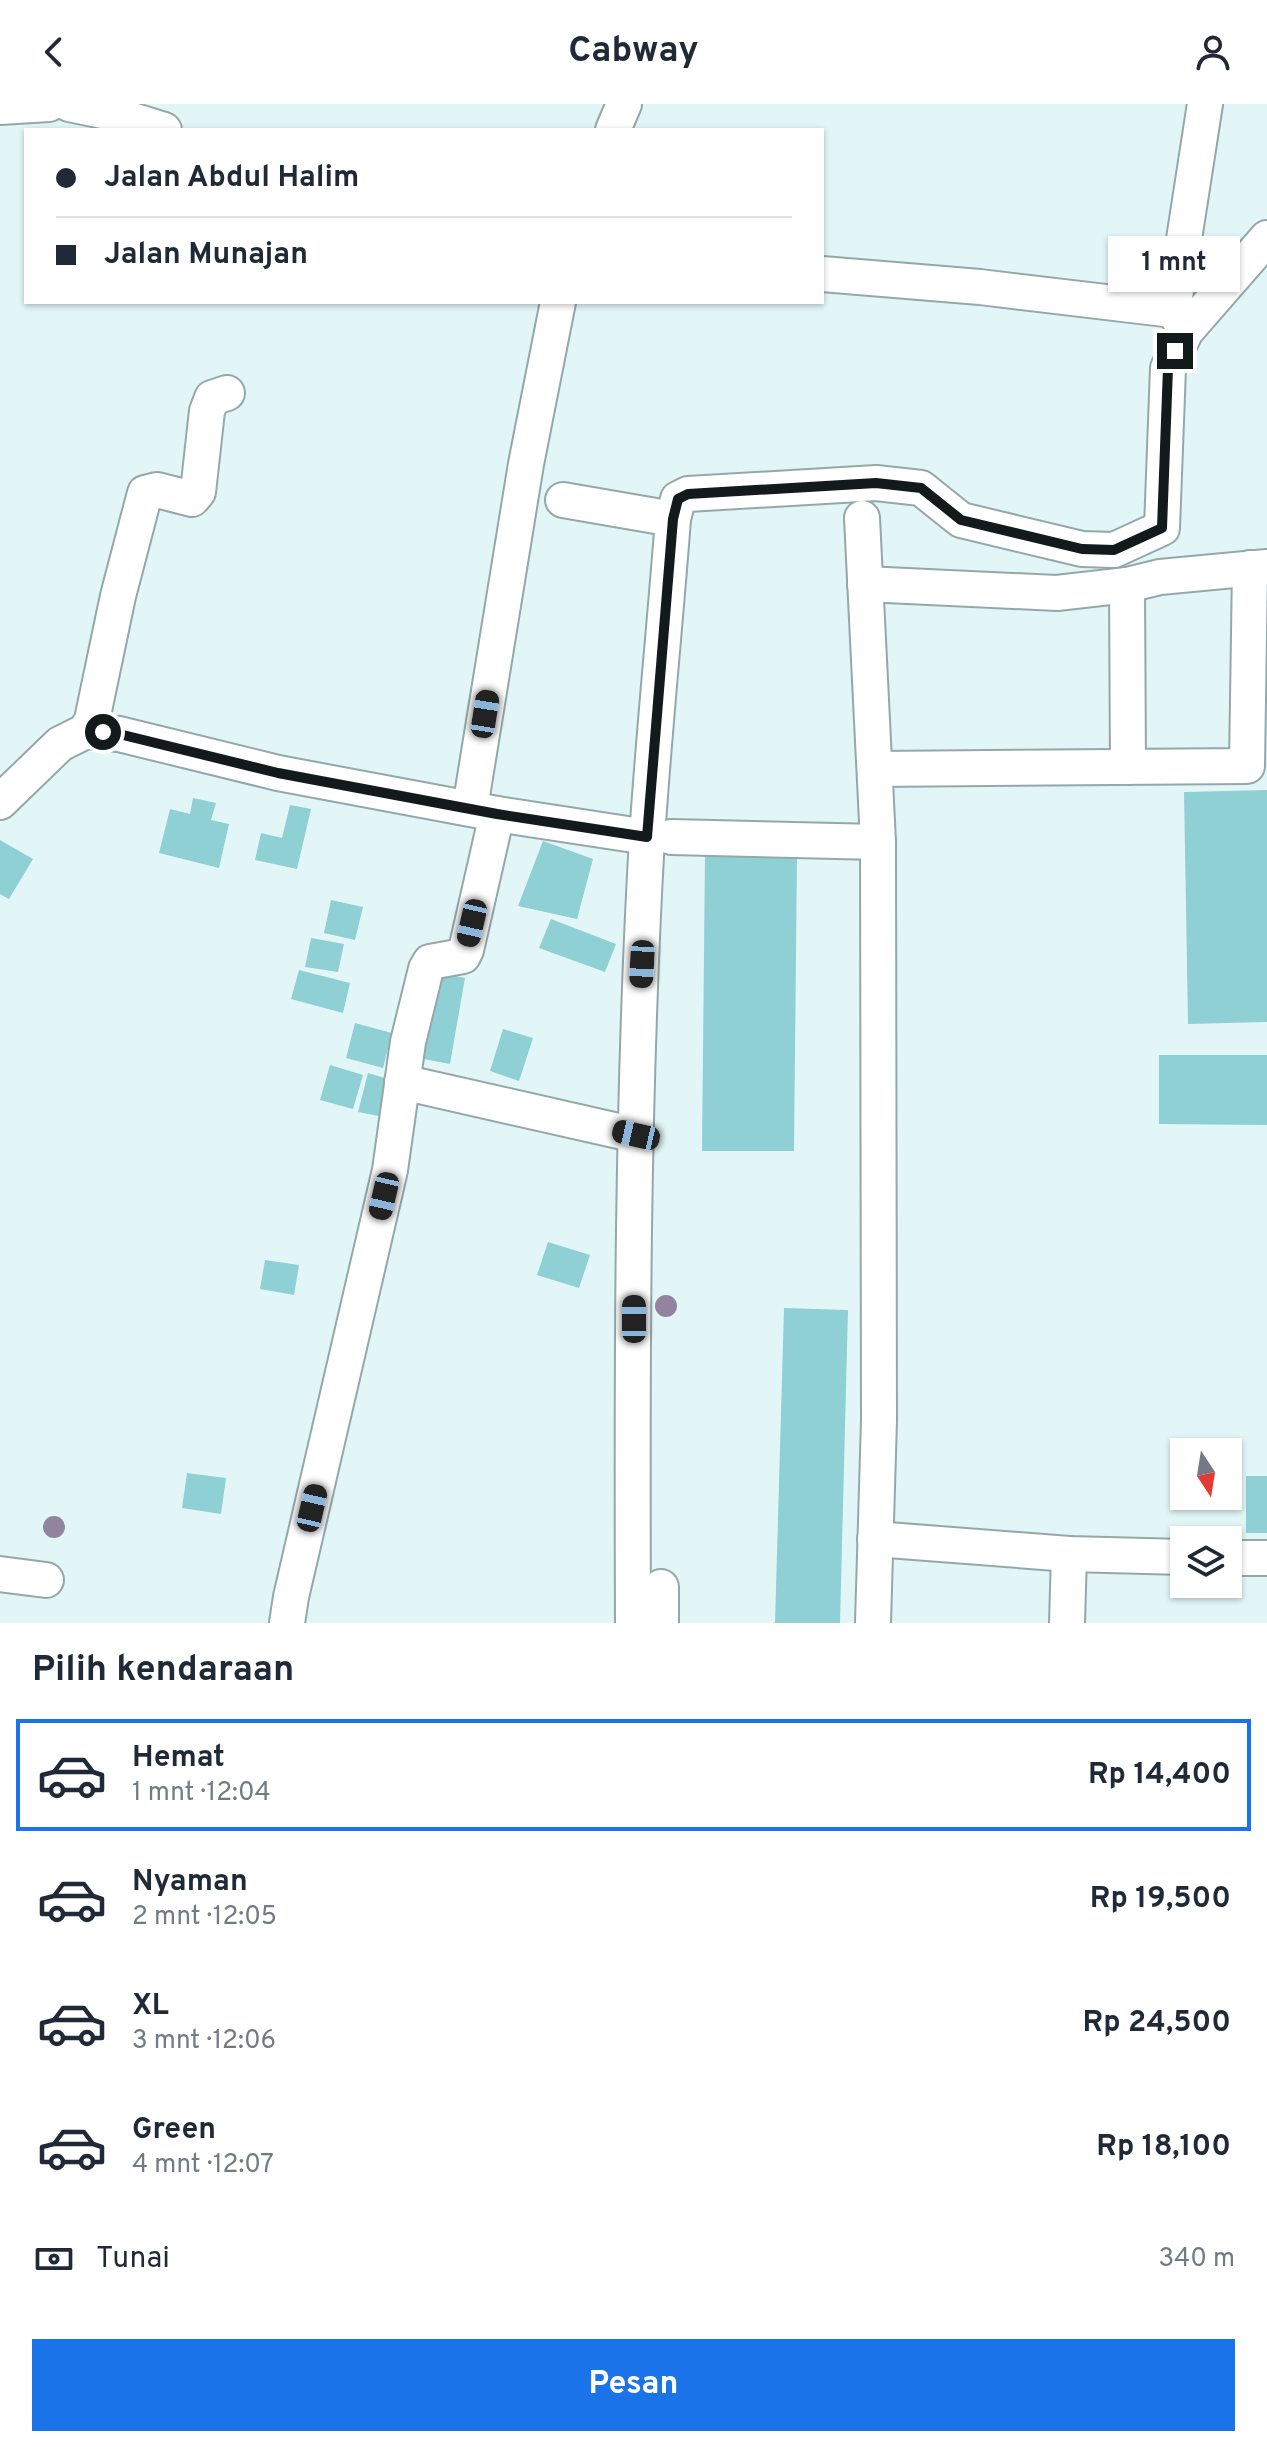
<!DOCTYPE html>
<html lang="id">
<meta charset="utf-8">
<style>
:root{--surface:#fff;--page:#f2f2f3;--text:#1f2937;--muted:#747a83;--line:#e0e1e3;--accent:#1a73e8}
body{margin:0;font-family:Overpass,sans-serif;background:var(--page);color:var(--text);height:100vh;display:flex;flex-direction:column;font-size:30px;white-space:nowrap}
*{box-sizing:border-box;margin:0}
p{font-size:26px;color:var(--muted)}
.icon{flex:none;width:44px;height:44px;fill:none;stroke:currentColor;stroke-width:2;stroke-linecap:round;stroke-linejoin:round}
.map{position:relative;height:1519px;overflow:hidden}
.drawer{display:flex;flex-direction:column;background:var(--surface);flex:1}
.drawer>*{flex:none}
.banner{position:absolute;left:24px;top:24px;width:800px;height:176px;border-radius:0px;box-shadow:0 2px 6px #0004;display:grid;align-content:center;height:176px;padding:0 32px;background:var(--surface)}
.needle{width:52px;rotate:168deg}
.controls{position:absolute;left:1170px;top:1334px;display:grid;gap:16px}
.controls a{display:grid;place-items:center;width:72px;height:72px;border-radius:0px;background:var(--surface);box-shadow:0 2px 6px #0004;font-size:40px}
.end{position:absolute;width:36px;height:36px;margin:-18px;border:10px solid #131a1a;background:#fff;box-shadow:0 0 0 4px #fff}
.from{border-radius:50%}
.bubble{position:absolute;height:56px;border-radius:0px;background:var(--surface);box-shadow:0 2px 6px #0004;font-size:26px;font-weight:700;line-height:56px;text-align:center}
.car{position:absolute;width:24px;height:48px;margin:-24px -12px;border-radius:10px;box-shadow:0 0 6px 2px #0007;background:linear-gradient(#222 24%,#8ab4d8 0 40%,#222 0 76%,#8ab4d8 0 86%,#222 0)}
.banner b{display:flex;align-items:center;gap:28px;height:76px;font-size:30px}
.banner b+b{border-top:2px solid var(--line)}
.banner i{width:20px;height:20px;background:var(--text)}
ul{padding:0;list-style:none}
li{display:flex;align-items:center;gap:24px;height:112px;margin:0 16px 12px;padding:0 16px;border:4px solid transparent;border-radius:0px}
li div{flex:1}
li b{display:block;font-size:30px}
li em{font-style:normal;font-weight:700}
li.active{border-color:var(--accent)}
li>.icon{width:72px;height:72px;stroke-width:1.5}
h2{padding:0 32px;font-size:36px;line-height:96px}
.pay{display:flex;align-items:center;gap:20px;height:88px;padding:0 32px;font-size:30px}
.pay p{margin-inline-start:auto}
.button{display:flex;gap:16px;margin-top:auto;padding:16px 32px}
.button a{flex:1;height:92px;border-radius:0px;background:var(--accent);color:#fff;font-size:32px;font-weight:700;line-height:92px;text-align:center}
header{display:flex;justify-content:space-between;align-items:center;height:104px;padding:0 32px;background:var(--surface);font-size:36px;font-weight:700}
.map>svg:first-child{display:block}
.building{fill:#8fd0d4}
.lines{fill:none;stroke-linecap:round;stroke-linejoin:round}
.minor-casing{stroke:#95a8a9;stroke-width:38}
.minor{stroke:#fff;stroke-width:34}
.tree{fill:#92849f}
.route{stroke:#131a1a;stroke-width:10}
</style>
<header><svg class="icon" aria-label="back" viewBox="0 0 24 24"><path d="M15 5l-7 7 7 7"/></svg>Cabway<svg class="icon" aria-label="person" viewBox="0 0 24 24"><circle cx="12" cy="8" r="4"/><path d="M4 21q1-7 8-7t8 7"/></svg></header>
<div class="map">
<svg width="1267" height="1519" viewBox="0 0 1267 1519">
<rect width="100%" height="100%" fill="#e3f6f7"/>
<!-- building -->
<g class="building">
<path d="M 1267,686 L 1267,918 L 1188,920 L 1184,688 Z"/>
<path d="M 193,694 L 216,699 L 211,716 L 229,720 L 219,764 L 159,749 L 170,705 L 190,710 Z"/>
<path d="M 290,701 L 311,705 L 297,765 L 255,756 L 261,729 L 282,734 Z"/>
<path d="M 0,736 L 33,755 L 9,795 L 0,790 Z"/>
<path d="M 543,737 L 593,755 L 577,815 L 518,802 Z"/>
<path d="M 705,750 L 797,751 L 794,1047 L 702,1047 Z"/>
<path d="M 331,796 L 363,803 L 355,836 L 324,829 Z"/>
<path d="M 551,815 L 616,840 L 605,868 L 539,844 Z"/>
<path d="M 311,834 L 344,840 L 338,868 L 305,863 Z"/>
<path d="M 299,866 L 350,879 L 343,909 L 291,895 Z"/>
<path d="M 429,867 L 465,874 L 450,960 L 413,953 Z"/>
<path d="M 355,919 L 392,929 L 383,964 L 346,954 Z"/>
<path d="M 503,925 L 533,934 L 519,977 L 490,967 Z"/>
<path d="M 1159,951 L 1267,951 L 1267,1021 L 1159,1020 Z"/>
<path d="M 330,961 L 363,971 L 353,1005 L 320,996 Z"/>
<path d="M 368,969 L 388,975 L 379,1012 L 358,1008 Z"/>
<path d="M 548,1138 L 590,1151 L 579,1184 L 537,1171 Z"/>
<path d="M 265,1156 L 299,1161 L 294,1191 L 260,1185 Z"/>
<path d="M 784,1204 L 848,1206 L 840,1519 L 775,1519 Z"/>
<path d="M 187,1369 L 226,1374 L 221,1410 L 182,1404 Z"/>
<rect x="1246" y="1372" width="21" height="57"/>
</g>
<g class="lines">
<!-- minor casing -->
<g class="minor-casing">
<g id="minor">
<path d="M 69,0 L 103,7 L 164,26"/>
<path d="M 0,3 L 49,0"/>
<path d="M 613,26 L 624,0"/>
<path d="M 822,170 L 980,183 L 1173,206"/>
<path d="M 1184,223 L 1173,206 L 1205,0"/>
<path d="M 563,396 L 673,415"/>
<path d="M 862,414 L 878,738 L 879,1316 L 873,1519"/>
<path d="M 865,480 L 1057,489 L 1127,481 L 1160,473 L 1267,463"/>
<path d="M 1127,481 L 1128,663"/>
<path d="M 86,627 L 92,616 L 118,492 L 145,389 L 157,386 L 192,395 L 198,388 L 207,307 L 212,294 L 227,289"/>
<path d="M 875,665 L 1247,662 L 1250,464"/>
<path d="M 0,698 L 60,640 L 86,627 L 119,630 L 278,669 L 497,710 L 647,733"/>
<path d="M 470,704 L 526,360 L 558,198"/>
<path d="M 671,733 L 878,738"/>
<path d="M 402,978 L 636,1031"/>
<path d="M 875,1435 L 1069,1450 L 1184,1453"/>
<path d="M 1228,1454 L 1267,1454"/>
<path d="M 0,1470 L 46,1476"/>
<path d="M 661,1483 L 661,1519"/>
<path d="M 287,1519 L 291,1493 L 390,1066 L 408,938 L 426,865 L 430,858 L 463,852 L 466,846 L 497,710"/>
<path d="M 633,1519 C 632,1258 632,995 647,734 C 654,627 665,521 673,415 L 678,395 L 688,390 L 876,379 L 921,384 L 961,416 L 1082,445 L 1114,446 L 1162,424 L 1168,264 L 1186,227 L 1267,134"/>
<path d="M 1067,1519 L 1069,1450"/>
</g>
</g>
<!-- minor -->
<use href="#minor" class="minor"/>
</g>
<!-- trees -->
<g class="tree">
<circle cx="666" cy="1202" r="11"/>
<circle cx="54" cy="1423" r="11"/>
</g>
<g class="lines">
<!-- route -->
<path class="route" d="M 103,628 L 119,630 L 278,669 L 497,710 L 647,733 L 673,415 L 678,395 L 688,390 L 876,379 L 921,384 L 961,416 L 1082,445 L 1114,446 L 1162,424 L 1168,264 L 1175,247"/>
</g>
</svg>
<div class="controls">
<a><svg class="needle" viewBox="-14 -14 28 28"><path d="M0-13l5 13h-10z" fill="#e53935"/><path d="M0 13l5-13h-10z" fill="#747a83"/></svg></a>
<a><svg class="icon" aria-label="layers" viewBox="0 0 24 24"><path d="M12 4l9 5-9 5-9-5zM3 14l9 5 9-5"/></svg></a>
</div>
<i class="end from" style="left:103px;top:628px"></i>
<i class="end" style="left:1175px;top:247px"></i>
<div class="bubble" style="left:1108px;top:132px;width:132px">1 mnt</div>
<i class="car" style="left:485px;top:610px;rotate:9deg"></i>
<i class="car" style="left:472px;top:819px;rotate:193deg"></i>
<i class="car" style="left:642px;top:860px;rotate:183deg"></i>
<i class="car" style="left:636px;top:1031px;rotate:283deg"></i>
<i class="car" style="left:384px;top:1092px;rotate:193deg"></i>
<i class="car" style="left:634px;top:1215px;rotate:0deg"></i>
<i class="car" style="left:312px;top:1404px;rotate:13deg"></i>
<div class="banner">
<b><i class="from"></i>Jalan Abdul Halim</b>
<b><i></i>Jalan Munajan</b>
</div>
</div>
<section class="drawer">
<h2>Pilih kendaraan</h2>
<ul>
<li class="active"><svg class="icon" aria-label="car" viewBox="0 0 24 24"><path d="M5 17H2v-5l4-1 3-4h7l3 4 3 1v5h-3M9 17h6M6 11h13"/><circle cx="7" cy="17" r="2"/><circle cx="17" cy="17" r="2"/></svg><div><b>Hemat</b><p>1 mnt · 12:04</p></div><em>Rp 14,400</em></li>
<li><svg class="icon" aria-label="car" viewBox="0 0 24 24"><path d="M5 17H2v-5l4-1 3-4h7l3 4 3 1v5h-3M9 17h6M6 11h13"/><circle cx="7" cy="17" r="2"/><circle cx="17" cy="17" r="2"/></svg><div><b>Nyaman</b><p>2 mnt · 12:05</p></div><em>Rp 19,500</em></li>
<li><svg class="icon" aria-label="car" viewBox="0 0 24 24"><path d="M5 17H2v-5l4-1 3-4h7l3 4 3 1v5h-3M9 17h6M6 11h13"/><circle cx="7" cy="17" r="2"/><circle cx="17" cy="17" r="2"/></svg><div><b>XL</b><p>3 mnt · 12:06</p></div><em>Rp 24,500</em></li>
<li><svg class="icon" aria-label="car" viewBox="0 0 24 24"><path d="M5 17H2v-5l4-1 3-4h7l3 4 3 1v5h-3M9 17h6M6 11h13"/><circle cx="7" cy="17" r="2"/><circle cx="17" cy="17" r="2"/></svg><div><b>Green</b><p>4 mnt · 12:07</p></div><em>Rp 18,100</em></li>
</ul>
<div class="pay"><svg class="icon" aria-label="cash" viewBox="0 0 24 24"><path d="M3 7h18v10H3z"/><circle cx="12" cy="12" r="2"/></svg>Tunai<p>340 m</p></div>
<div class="button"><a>Pesan</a></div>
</section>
